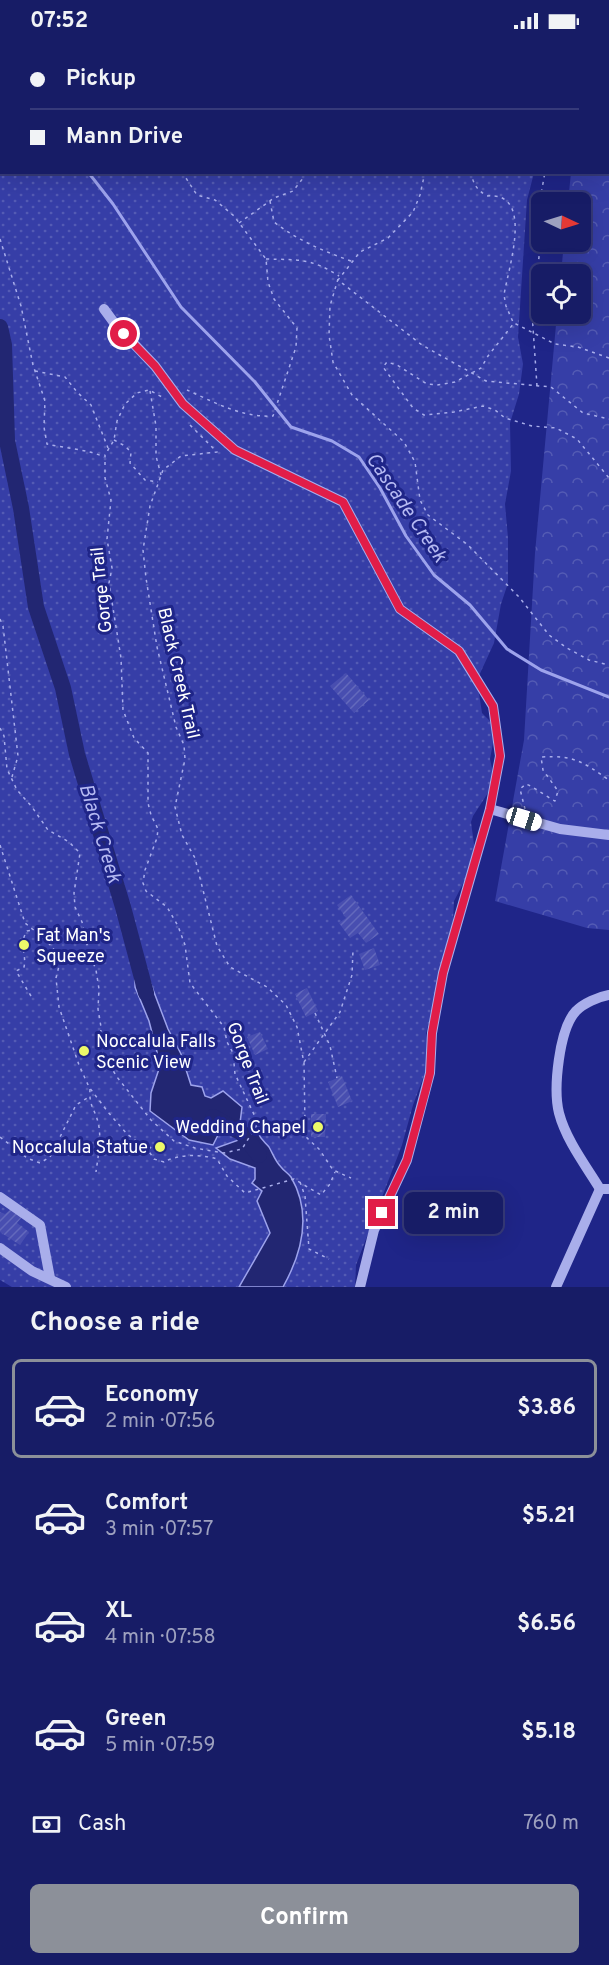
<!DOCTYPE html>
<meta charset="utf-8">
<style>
:root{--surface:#171c66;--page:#24296f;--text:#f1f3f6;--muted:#9ea1bf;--line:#363a7a;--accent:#8c9099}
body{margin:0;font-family:Overpass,sans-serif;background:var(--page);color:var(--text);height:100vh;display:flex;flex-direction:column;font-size:22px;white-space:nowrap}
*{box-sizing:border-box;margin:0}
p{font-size:20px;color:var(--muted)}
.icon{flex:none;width:33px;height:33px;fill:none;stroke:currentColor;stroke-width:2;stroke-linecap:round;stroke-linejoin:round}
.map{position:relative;height:1245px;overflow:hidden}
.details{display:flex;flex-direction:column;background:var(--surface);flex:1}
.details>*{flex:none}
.top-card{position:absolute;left:0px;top:0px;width:609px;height:132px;box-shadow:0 6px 24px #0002,0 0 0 2px var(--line);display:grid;align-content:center;height:132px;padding:0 30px;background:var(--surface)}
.needle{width:39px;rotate:94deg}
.tools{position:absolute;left:531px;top:150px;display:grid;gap:12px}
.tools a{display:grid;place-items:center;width:60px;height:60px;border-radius:9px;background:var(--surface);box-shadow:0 6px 24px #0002,0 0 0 2px var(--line);font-size:30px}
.end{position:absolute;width:27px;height:27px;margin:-14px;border:8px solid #e11d48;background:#fff;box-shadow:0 0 0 3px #fff}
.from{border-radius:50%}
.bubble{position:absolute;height:42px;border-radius:9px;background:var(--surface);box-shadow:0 6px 24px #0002,0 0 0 2px var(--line);font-size:20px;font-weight:700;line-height:42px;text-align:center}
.car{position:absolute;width:18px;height:36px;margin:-18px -9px;border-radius:8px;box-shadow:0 0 4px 2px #0007;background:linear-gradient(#fff 24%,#345 0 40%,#fff 0 76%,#345 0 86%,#fff 0)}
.top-card b{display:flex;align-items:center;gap:21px;height:57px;font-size:22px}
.top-card b+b{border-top:2px solid var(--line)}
.top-card i{width:15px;height:15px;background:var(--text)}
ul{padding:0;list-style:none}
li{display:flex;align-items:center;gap:18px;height:99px;margin:0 12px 9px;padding:0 18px;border:3px solid transparent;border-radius:9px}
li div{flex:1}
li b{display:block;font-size:22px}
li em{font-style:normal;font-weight:700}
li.selected{border-color:var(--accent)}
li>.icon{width:54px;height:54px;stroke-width:1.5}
h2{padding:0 30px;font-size:27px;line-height:72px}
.pay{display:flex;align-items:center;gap:15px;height:66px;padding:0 30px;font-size:22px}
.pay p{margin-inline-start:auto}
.button{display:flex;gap:12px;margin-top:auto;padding:12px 30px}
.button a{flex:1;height:69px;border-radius:9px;background:var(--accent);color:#fff;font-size:24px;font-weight:700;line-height:69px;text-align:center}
.status{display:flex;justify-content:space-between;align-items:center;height:42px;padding:0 30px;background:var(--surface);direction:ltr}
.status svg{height:16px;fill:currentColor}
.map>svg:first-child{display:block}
.grass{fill:url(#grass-dots)}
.forest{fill:url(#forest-crowns)}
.water{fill:#222672;stroke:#9da3ec;stroke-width:1.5}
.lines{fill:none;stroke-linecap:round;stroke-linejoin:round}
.stream{stroke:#9da3ec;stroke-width:3}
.river{stroke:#222672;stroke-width:16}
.building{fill:url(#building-hatch)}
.path{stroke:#a9aeeb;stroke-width:1.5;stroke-dasharray:3 4.5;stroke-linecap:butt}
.minor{stroke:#a9aeeb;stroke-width:10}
.route{stroke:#e11d48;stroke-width:8}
.poi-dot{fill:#ecf969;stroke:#1f2588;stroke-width:2}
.labels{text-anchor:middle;stroke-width:6;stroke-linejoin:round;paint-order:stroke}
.street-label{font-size:18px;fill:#fff;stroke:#1f2588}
.poi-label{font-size:18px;fill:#fff;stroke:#1f2588;text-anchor:start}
.water-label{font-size:20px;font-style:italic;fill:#b5b9f2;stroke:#1f2588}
</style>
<div class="status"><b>07:52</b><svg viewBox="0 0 49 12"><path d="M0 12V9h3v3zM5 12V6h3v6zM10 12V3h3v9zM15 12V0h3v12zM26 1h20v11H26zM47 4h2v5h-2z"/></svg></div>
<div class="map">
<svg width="609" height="1245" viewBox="0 0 609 1245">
<defs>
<pattern id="grass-dots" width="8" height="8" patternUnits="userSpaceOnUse" patternTransform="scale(1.5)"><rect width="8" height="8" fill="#363ea7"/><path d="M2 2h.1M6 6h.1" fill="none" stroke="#545bb4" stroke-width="1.8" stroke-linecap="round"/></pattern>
<pattern id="forest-crowns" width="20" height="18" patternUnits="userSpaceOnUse" patternTransform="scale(1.5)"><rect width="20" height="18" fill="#363ea7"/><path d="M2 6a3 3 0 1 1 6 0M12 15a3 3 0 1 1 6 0" fill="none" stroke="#545bb4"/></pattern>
<pattern id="building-hatch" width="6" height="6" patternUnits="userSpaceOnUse" patternTransform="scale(1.5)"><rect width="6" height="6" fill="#484eb0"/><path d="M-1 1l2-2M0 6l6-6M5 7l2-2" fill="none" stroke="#6369bc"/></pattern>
</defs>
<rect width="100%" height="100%" fill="#1f2588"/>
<!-- grass -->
<path class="grass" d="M 0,0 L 535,0 L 2,2 L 2,130 L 534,131 L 527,158 L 518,295 L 523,322 L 519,352 L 510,381 L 511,429 L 505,462 L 508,496 L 508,541 L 501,562 L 494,601 L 477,638 L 482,671 L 496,685 L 490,717 L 495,740 L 473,774 L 471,780 L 476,817 L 454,859 L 452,901 L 426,991 L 431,1015 L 413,1063 L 402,1103 L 356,1223 L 355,1245 L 12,1245 L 0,1238 Z"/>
<!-- forest -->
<path class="forest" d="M 584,0 L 609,0 L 609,888 L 587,886 L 495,859 L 524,698 L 535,511 L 557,272 L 580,272 L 580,232 L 561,232 L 564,200 L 580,200 L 580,160 L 568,160 L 571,131 L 608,130 L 608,2 Z"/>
<!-- water -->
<g class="water">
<path d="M 135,925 L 149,937 L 168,987 L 181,1012 L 191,1043 L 202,1045 L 205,1054 L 211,1056 L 223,1049 L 242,1065 L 240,1081 L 231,1087 L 219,1091 L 213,1103 L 189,1098 L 150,1069 L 151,1051 L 159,1027 L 157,1010 L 149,979 L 135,945 Z"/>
<path d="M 258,1091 C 261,1098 265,1100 269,1105 C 273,1112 275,1119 281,1125 C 284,1129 288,1131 291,1135 C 312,1171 302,1211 283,1245 L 239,1245 L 270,1191 L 257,1159 L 262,1149 L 252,1141 L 255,1137 L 255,1126 L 230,1117 L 216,1106 Z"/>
</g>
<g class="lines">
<!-- stream -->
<g class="stream">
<path d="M 0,77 L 2,77"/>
<path d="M 88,130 L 113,162 L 181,265 L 255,340 L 291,385 L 332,399 L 359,415 L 380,446 L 406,494 L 434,533 L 470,563 L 507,607 L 541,628 L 609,655"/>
</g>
<!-- river -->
<g class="river">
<path d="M 0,285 L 4,303 L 7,399 L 21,466 L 36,565 L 63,646 L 77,712 L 123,865 L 146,951"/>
<path d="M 213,1075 L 242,1091 L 259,1113"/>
</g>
</g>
<!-- building -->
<g class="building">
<path d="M 346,631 L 369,658 L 354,671 L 330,644 Z"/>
<path d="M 351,853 L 379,892 L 366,901 L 358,891 L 350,896 L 339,881 L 346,876 L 337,863 Z"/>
<path d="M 374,906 L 380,923 L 365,928 L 359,912 Z"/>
<path d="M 307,946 L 318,969 L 306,975 L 295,952 Z"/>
<path d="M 260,990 L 268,1007 L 255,1013 L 247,995 Z"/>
<path d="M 342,1034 L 352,1059 L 338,1065 L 328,1040 Z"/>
<path d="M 311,1072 L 326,1072 L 325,1095 L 311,1095 Z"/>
<path d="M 11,1167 L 22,1175 L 17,1181 L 29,1190 L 20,1203 L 0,1190 L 0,1170 L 5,1172 Z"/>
</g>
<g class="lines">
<!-- path -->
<g class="path">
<path d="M 76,0 L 77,2"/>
<path d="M 191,0 L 194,2"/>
<path d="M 426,0 L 427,2"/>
<path d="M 464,2 L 464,0"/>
<path d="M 492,2 L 493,0"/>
<path d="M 546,2 L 546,0"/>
<path d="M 182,130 L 197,153 L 215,158 L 234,174 L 266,217 L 268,240 L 274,257 L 297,286 L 296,305 L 273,374 C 242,376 214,360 187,348"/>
<path d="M 425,130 L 420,153 L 413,170 L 388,196 L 360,210 L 338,238 L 422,303 L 486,339 L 551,345 L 583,371 L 609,377"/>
<path d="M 471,130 C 473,142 477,148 487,154 C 535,149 508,227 504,253 L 506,264 L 513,280"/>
<path d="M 270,159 L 274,180 C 297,198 323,209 351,219"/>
<path d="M 239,181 L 274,156 L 293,149 L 304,135 L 305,130"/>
<path d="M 0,197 L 21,264 L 33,323 L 45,359 L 44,385 L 47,402 C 64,406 90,408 104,415"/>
<path d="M 266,217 C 299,218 311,216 339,234"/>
<path d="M 338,237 L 330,264 L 329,293 L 333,320 L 352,353 L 404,400 L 415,420 L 420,458 L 428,473 L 468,503 L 519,555 L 549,593 L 567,606 L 589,618 L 609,623"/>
<path d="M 609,316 L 578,305 L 555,302 L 514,281 L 488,314 L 481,326 L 455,340 L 437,343 L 427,342 L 397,323 L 387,320 L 383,325 L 413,366 L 424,373 L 454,370 L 483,364 L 495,368 L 505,376 L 532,384 L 556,386 L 577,397 L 609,436"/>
<path d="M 35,329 L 65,335 L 77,350 L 91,363 L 108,406"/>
<path d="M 537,344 L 532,271 L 539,215 L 540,197 L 537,175 L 545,130"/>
<path d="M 150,349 L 156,384 L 156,414 L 161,433"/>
<path d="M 190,383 L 217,410 L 181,414 L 163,428 L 150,464 L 143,508 L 146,536 L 157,605 L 176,685 L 184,703 L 185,717 L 175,765 L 182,793 L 195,816 L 217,904 L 230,925 L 267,945 L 286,963 L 297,985 L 304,1021 L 305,1082 L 307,1096 L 319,1107 L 333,1128 L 351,1136"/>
<path d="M 114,398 L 125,404 L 131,410 L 130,421 L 145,438 L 158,440"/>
<path d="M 0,577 L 3,584 L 18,714 L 12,735"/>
<path d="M 0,686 L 4,694 L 7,727 L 17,748 L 32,765 L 48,788 L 69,800 L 80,811 L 74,851 L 75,865 L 82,880 L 88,907 L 96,928 L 99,947 L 98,967 L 101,985 L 100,1007 L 117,1035 L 151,1078 L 174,1099 L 195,1106 L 224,1111 L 242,1107 L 258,1081 L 235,1032 L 233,1011 L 227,1000 L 224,985 L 190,941 L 185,903 L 178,884 L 167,865 L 146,849 L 143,841 L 145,828 L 157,796 L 158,787 L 151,773 L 148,761 L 148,711 L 134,696 L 123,668 L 121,616 L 109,541 L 112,526 L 107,497 L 111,458 L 105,436 L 105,413 L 114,398 L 117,379 L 125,362 L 137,351 L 149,348 L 164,356"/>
<path d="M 525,767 L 520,747 L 526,742 C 536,746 545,754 555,759 L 558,749 L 543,728 L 541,715 C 574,713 583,720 609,738"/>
<path d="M 0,803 L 25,881 L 46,898 L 61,916 L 56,936 L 59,965 L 79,1023 L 89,1045 L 108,1070 L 127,1092 L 148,1108"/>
<path d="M 31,954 L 16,929 L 24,925 C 27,912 18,903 27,889 L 32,888"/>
<path d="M 315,971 L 330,1004 L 337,1036"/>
<path d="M 304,1020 L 340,970 L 352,933 L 353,908"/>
<path d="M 90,1047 C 89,1065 94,1065 98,1080 C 102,1096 98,1114 96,1130"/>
<path d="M 0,1095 L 27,1116 L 40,1121 L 50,1115 L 76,1063 L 89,1055"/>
<path d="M 151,1105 L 148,1108 L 154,1117 L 164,1120 C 178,1112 201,1112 217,1117 L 227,1134 L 245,1151 L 294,1137 L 321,1153 L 330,1142 L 335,1130"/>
<path d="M 300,1140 L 305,1154 L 309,1207 L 329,1217"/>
</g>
<!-- minor -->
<g class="minor">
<path d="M 104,267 L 115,282 L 155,324 L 183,362 L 235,408 L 343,460 L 400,567 L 459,609 L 493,664 L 500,714 L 490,767 L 443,931 L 432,991 L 430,1031 L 407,1118 L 374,1188 L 360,1245"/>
<path d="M 490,767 L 560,787 L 609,793"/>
<path d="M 600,1147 C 586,1124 566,1098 559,1071 C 553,1047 559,987 576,969 C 584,961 598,955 609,953"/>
<path d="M 0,1155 L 40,1183 L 50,1236"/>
<path d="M 0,1206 L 32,1229 L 66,1245"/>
<path d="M 556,1245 L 600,1147 L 609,1147"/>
</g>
</g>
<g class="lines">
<!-- route -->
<path class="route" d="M 124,292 L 155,324 L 183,362 L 235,408 L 343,460 L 400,567 L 459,609 L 493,664 L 500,714 L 490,767 L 443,931 L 432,991 L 430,1031 L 426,1047 L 407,1118 L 382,1171"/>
</g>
<!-- markers -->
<g class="poi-dot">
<circle cx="24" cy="903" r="6"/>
<circle cx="84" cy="1009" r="6"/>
<circle cx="318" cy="1085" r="6"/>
<circle cx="160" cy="1105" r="6"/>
</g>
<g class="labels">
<!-- street labels -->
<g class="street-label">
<text transform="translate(101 548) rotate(-96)" y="6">Gorge Trail</text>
<text transform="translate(179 631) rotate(77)" y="6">Black Creek Trail</text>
<text transform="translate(248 1021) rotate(69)" y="6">Gorge Trail</text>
</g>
<!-- poi labels -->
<g class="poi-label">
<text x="36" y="899">Fat Man's<tspan x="36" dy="21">Squeeze</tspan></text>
<text x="96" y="1005">Noccalula Falls<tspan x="96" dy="21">Scenic View</tspan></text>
<text x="306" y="1091" text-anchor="end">Wedding Chapel</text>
<text x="148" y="1111" text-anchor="end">Noccalula Statue</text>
</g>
<!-- water labels -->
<g class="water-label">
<text transform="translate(407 465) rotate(56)" y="7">Cascade Creek</text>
<text transform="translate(101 791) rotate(73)" y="7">Black Creek</text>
</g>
</g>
</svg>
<div class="tools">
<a><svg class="needle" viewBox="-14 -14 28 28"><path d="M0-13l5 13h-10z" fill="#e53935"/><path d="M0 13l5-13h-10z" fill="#9ea1bf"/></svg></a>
<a><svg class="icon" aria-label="locate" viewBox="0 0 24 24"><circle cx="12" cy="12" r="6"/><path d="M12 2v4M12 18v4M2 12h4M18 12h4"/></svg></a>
</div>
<i class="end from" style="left:124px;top:292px"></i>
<i class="end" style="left:382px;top:1171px"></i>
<div class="bubble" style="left:404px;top:1150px;width:99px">2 min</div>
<i class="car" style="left:524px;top:777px;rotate:107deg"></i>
<div class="top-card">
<b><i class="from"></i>Pickup</b>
<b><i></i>Mann Drive</b>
</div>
</div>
<section class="details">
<h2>Choose a ride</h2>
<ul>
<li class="selected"><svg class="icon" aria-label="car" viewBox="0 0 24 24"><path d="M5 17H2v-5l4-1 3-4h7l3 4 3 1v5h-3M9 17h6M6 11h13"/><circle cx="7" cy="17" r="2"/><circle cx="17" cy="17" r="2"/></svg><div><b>Economy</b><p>2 min · 07:56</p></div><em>$3.86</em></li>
<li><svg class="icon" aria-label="car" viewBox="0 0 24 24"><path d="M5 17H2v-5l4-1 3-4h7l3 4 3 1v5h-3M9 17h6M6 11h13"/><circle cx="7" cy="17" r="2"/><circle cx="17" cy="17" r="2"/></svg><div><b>Comfort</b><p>3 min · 07:57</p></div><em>$5.21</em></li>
<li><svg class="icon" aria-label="car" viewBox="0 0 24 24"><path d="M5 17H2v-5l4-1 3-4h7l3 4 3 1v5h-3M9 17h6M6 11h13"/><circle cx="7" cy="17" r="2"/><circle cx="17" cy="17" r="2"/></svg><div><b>XL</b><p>4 min · 07:58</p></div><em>$6.56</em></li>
<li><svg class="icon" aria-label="car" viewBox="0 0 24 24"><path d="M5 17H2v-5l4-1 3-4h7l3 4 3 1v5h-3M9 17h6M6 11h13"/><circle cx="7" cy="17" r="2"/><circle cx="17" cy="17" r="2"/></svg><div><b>Green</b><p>5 min · 07:59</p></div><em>$5.18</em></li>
</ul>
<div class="pay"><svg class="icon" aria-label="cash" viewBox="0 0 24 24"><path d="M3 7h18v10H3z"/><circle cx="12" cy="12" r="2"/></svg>Cash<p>760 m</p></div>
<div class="button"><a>Confirm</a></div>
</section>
